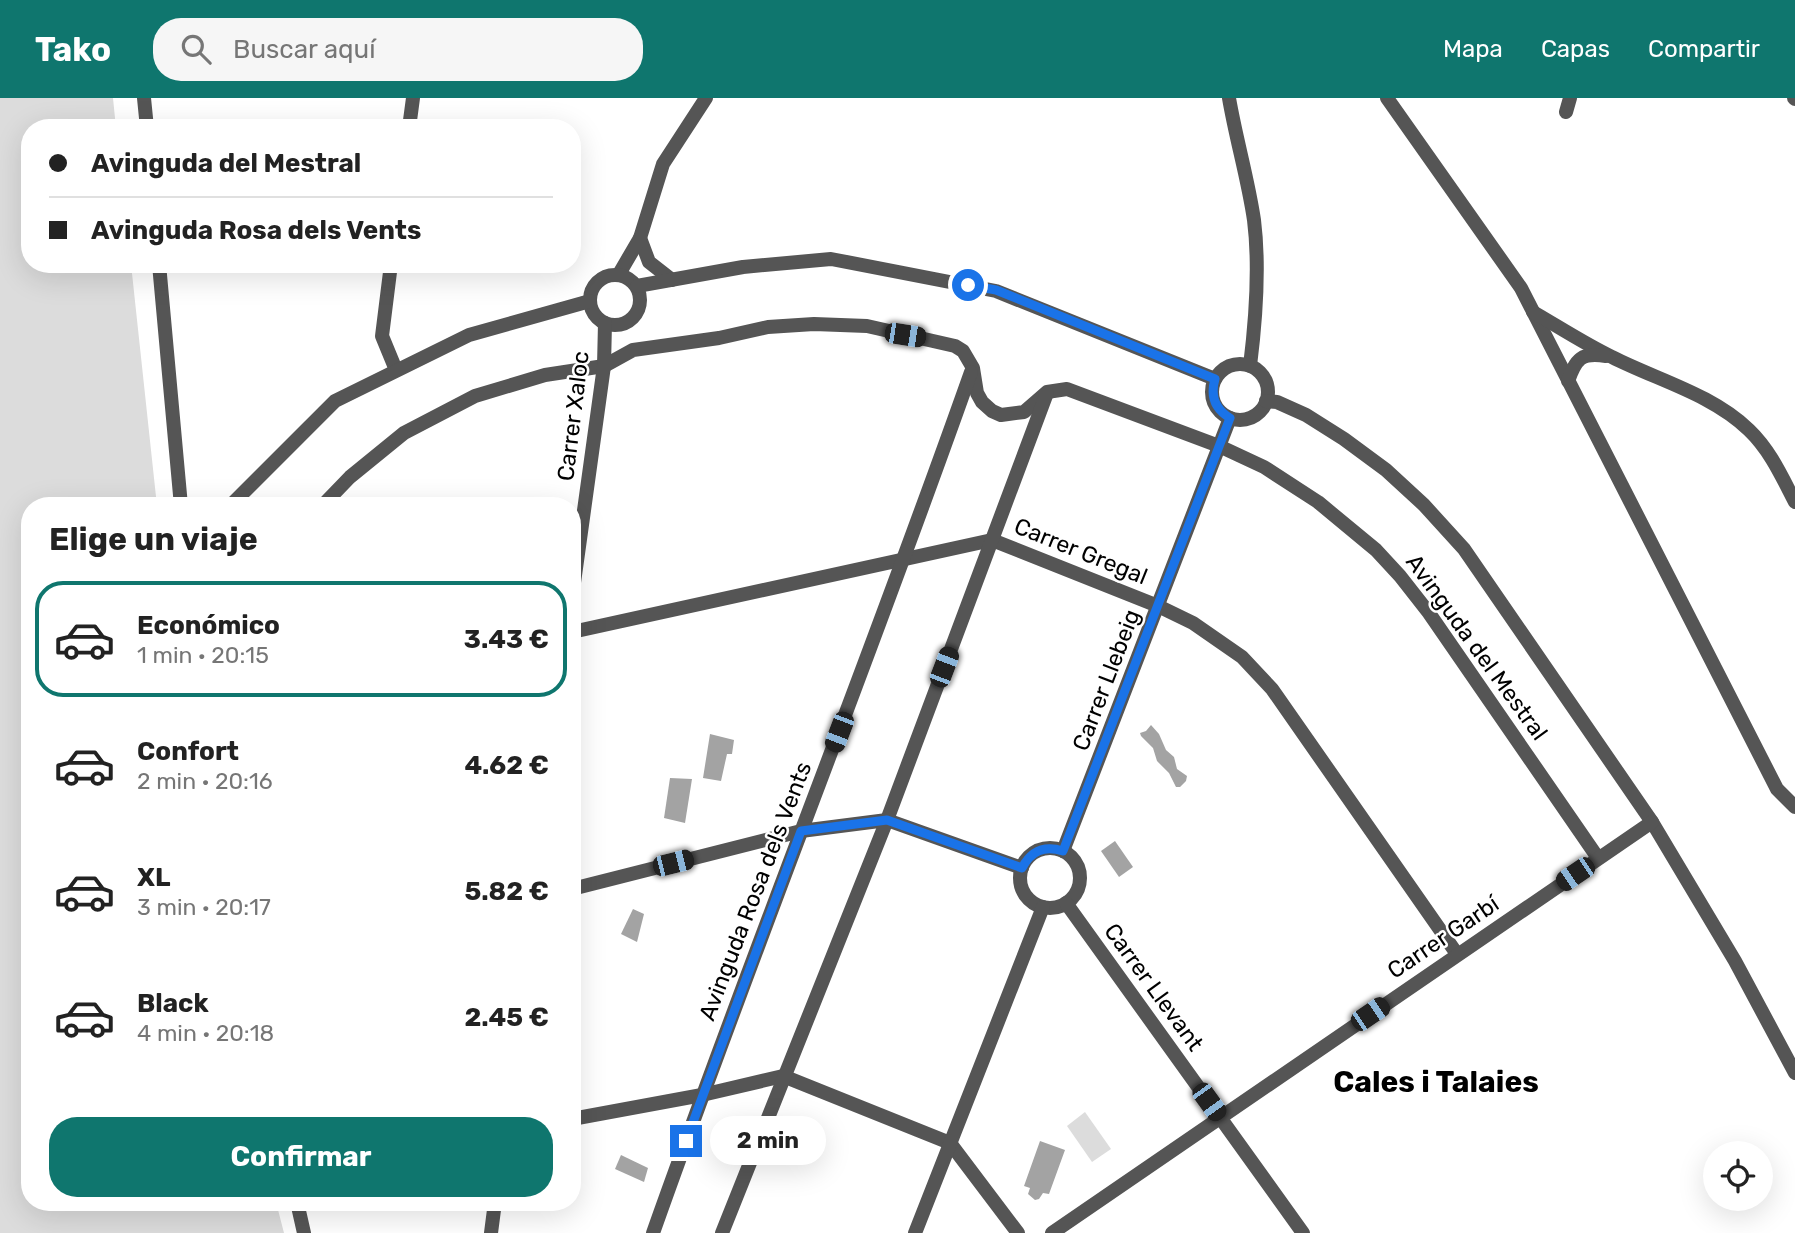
<!DOCTYPE html>
<html lang="es">
<meta charset="utf-8">
<style>
:root{--surface:#fff;--page:#f6f6f6;--text:#222;--muted:#767676;--line:#e0e0e0;--accent:#0f766e}
body{margin:0;font-family:Rubik,sans-serif;background:var(--page);color:var(--text);height:100vh;display:flex;flex-direction:column;font-size:26px;white-space:nowrap}
*{box-sizing:border-box;margin:0}
p{font-size:23px;color:var(--muted)}
.icon{flex:none;width:38px;height:38px;fill:none;stroke:currentColor;stroke-width:2;stroke-linecap:round;stroke-linejoin:round}
.map{position:relative;flex:1;overflow:hidden}
.drawer{position:absolute;left:21px;top:399px;width:560px;height:714px;display:flex;flex-direction:column;background:var(--surface);border-radius:28px;box-shadow:0 7px 28px #0002}
.drawer>*{flex:none}
.top-card{position:absolute;left:21px;top:21px;width:560px;height:154px;border-radius:28px;box-shadow:0 7px 28px #0002;display:grid;align-content:center;height:154px;padding:0 28px;background:var(--surface)}
.fabs{position:absolute;left:1703px;top:1043px;display:grid;gap:14px}
.fabs a{display:grid;place-items:center;width:70px;height:70px;border-radius:50%;background:var(--surface);box-shadow:0 7px 28px #0002;font-size:35px}
.end{position:absolute;width:32px;height:32px;margin:-16px;border:9px solid #1a73e8;background:#fff;box-shadow:0 0 0 4px #fff}
.from{border-radius:50%}
.bubble{position:absolute;height:49px;border-radius:24px;background:var(--surface);box-shadow:0 7px 28px #0002;font-size:23px;font-weight:700;line-height:49px;text-align:center}
.car{position:absolute;width:21px;height:42px;margin:-21px -10px;border-radius:9px;box-shadow:0 0 5px 2px #0007;background:linear-gradient(#222 24%,#8ab4d8 0 40%,#222 0 76%,#8ab4d8 0 86%,#222 0)}
.top-card b{display:flex;align-items:center;gap:24px;height:66px;font-size:26px}
.top-card b+b{border-top:2px solid var(--line)}
.top-card i{width:18px;height:18px;background:var(--text)}
ul{padding:0;list-style:none}
li{display:flex;align-items:center;gap:21px;height:116px;margin:0 14px 10px;padding:0 14px;border:4px solid transparent;border-radius:28px}
li div{flex:1}
li b{display:block;font-size:26px}
li em{font-style:normal;font-weight:700}
li.selected{border-color:var(--accent)}
li>.icon{width:63px;height:63px;stroke-width:1.5}
h2{padding:0 28px;font-size:32px;line-height:84px}
.action{display:flex;gap:14px;margin-top:auto;padding:14px 28px}
.action a{flex:1;height:80px;border-radius:28px;background:var(--accent);color:#fff;font-size:28px;font-weight:700;line-height:80px;text-align:center}
header{display:flex;align-items:center;gap:42px;box-sizing:border-box;height:98px;padding:0 35px;background:var(--accent);color:#fff}
header strong{font-size:33px}
nav{display:flex;gap:38px;margin-inline-start:auto;font-size:24px}
.search{width:490px;height:63px;background:var(--page);display:flex;align-items:center;gap:18px;box-sizing:border-box;padding:0 24px;border-radius:28px;color:var(--muted);font-size:26px}
.map>svg:first-child{display:block}
.green{fill:#dcdcdc}
.water{fill:#a3a3a3}
.lines{fill:none;stroke-linecap:round;stroke-linejoin:round}
.street{stroke:#555;stroke-width:14}
.route{stroke:#1a73e8;stroke-width:9}
.labels{text-anchor:middle;stroke-width:5;stroke-linejoin:round;paint-order:stroke}
.street-label{font-size:23px;fill:#000;stroke:#fff}
.district-label{font-size:30px;font-weight:bold;fill:#000;stroke:#fff}
</style>
<header>
<strong>Tako</strong>
<div class="search"><svg class="icon" aria-label="search" viewBox="0 0 24 24"><circle cx="10" cy="10" r="6"/><path d="M15 15l6 6"/></svg>Buscar aquí</div>
<nav><a>Mapa</a><a>Capas</a><a>Compartir</a></nav>
</header>
<div class="map">
<svg width="1795" height="1135" viewBox="0 0 1795 1135">
<rect width="100%" height="100%" fill="#fff"/>
<!-- green -->
<g class="green">
<path d="M 0,0 L 113,0 L 116,30 L 30,30 L 30,166 L 131,166 L 157,408 L 30,408 L 30,1104 L 276,1104 L 284,1135 L 0,1135 Z"/>
<path d="M 1085,1014 L 1111,1051 L 1092,1064 L 1067,1028 Z"/>
</g>
<!-- water -->
<g class="water">
<path d="M 1151,627 L 1159,636 L 1166,652 L 1174,659 L 1177,671 L 1187,678 L 1186,683 L 1180,689 L 1176,689 L 1169,675 L 1157,663 L 1153,650 L 1141,638 L 1140,635 L 1146,633 Z"/>
<path d="M 710,636 L 734,642 L 732,656 L 727,656 L 721,683 L 703,680 Z"/>
<path d="M 670,680 L 692,681 L 685,725 L 664,720 Z"/>
<path d="M 1115,743 L 1133,769 L 1119,779 L 1101,753 Z"/>
<path d="M 633,811 L 644,816 L 637,844 L 621,836 Z"/>
<path d="M 1040,1043 L 1065,1052 L 1049,1096 L 1043,1095 L 1039,1101 L 1035,1102 L 1028,1096 L 1030,1090 L 1024,1088 Z"/>
<path d="M 621,1057 L 648,1070 L 644,1084 L 615,1071 Z"/>
</g>
<g class="lines">
<!-- street -->
<g class="street">
<path d="M 144,0 L 147,30"/>
<path d="M 1229,0 C 1236,41 1248,81 1254,122 C 1260,170 1256,220 1250,268"/>
<path d="M 1387,0 L 1521,190 L 1777,691 L 1795,709"/>
<path d="M 1794,0 L 1795,1"/>
<path d="M 1566,14 L 1570,0"/>
<path d="M 409,30 L 413,0"/>
<path d="M 640,140 L 649,164 L 672,182"/>
<path d="M 159,166 L 181,408"/>
<path d="M 391,166 L 382,238 L 396,272"/>
<path d="M 619,176 L 640,140 L 663,66 L 706,0"/>
<circle cx="615" cy="202" r="25"/>
<path d="M 637,188 L 743,169 L 831,161 L 996,193 L 1215,281"/>
<path d="M 1533,214 C 1559,229 1585,246 1612,259 C 1657,282 1712,296 1749,332 C 1770,352 1782,379 1795,404"/>
<circle cx="1240" cy="294" r="28"/>
<path d="M 1568,283 C 1576,261 1581,254 1606,258"/>
<path d="M 1266,303 L 1277,304 L 1306,317 L 1344,341 L 1386,372 L 1424,407 L 1464,451 L 1652,724 L 1735,863 L 1795,975"/>
<path d="M 230,408 L 335,303 L 469,237 L 590,203"/>
<path d="M 322,408 L 350,379 L 404,335 L 475,298 L 545,277 L 604,268 L 633,252 L 719,240 L 768,229 L 814,226 L 867,228 L 955,248 L 963,253 L 973,270 L 977,295 L 982,304 L 992,313 L 1001,317 L 1024,314 L 1047,294 L 1067,291 L 1219,348 L 1264,369 L 1318,404 L 1376,452 L 1400,478 L 1429,515 L 1598,760"/>
<path d="M 572,499 L 604,268 L 605,225"/>
<path d="M 572,534 L 992,442 L 1158,508 L 1193,525 L 1242,559 L 1272,591 L 1457,856"/>
<circle cx="1050" cy="780" r="30"/>
<path d="M 1063,753 L 1230,320"/>
<path d="M 572,791 L 801,733 L 887,722 L 1022,770"/>
<path d="M 1066,805 L 1303,1135"/>
<path d="M 572,1021 L 702,997 L 783,978 L 950,1045 L 1018,1135"/>
<path d="M 297,1104 L 304,1135"/>
<path d="M 491,1135 L 495,1104"/>
<path d="M 653,1135 C 755,847 869,563 971,274"/>
<path d="M 722,1135 L 887,722 L 1047,295"/>
<path d="M 915,1135 L 1043,809"/>
<path d="M 1052,1135 L 1652,724"/>
</g>
</g>
<g class="lines">
<!-- route -->
<path class="route" d="M 686,1043 L 801,733 L 887,722 L 1022,770 C 1031,753 1044,747 1063,753 L 1230,320 C 1215,311 1210,298 1215,281 L 996,192 L 968,187"/>
</g>
<g class="labels">
<!-- street labels -->
<g class="street-label">
<text transform="translate(573 318) rotate(-83)" y="8">Carrer Xaloc</text>
<text transform="translate(1081 453) rotate(22)" y="8">Carrer Gregal</text>
<text transform="translate(1477 549) rotate(54)" y="8">Avinguda del Mestral</text>
<text transform="translate(1106 582) rotate(-69)" y="8">Carrer Llebeig</text>
<text transform="translate(755 793) rotate(-69)" y="8">Avinguda Rosa dels Vents</text>
<text transform="translate(1443 839) rotate(-34)" y="8">Carrer Garbí</text>
<text transform="translate(1154 889) rotate(54)" y="8">Carrer Llevant</text>
</g>
<!-- district labels -->
<g class="district-label">
<text x="1436" y="994">Cales i Talaies</text>
</g>
</g>
</svg>
<div class="fabs">
<a><svg class="icon" aria-label="locate" viewBox="0 0 24 24"><circle cx="12" cy="12" r="6"/><path d="M12 2v4M12 18v4M2 12h4M18 12h4"/></svg></a>
</div>
<i class="end from" style="left:968px;top:187px"></i>
<i class="end" style="left:686px;top:1043px"></i>
<div class="bubble" style="left:710px;top:1018px;width:116px">2 min</div>
<i class="car" style="left:905px;top:237px;rotate:99deg"></i>
<i class="car" style="left:944px;top:569px;rotate:21deg"></i>
<i class="car" style="left:839px;top:634px;rotate:201deg"></i>
<i class="car" style="left:673px;top:765px;rotate:76deg"></i>
<i class="car" style="left:1575px;top:776px;rotate:236deg"></i>
<i class="car" style="left:1370px;top:916px;rotate:56deg"></i>
<i class="car" style="left:1209px;top:1004px;rotate:144deg"></i>
<div class="top-card">
<b><i class="from"></i>Avinguda del Mestral</b>
<b><i></i>Avinguda Rosa dels Vents</b>
</div>
<section class="drawer">
<h2>Elige un viaje</h2>
<ul>
<li class="selected"><svg class="icon" aria-label="car" viewBox="0 0 24 24"><path d="M5 17H2v-5l4-1 3-4h7l3 4 3 1v5h-3M9 17h6M6 11h13"/><circle cx="7" cy="17" r="2"/><circle cx="17" cy="17" r="2"/></svg><div><b>Económico</b><p>1 min · 20:15</p></div><em>3.43 €</em></li>
<li><svg class="icon" aria-label="car" viewBox="0 0 24 24"><path d="M5 17H2v-5l4-1 3-4h7l3 4 3 1v5h-3M9 17h6M6 11h13"/><circle cx="7" cy="17" r="2"/><circle cx="17" cy="17" r="2"/></svg><div><b>Confort</b><p>2 min · 20:16</p></div><em>4.62 €</em></li>
<li><svg class="icon" aria-label="car" viewBox="0 0 24 24"><path d="M5 17H2v-5l4-1 3-4h7l3 4 3 1v5h-3M9 17h6M6 11h13"/><circle cx="7" cy="17" r="2"/><circle cx="17" cy="17" r="2"/></svg><div><b>XL</b><p>3 min · 20:17</p></div><em>5.82 €</em></li>
<li><svg class="icon" aria-label="car" viewBox="0 0 24 24"><path d="M5 17H2v-5l4-1 3-4h7l3 4 3 1v5h-3M9 17h6M6 11h13"/><circle cx="7" cy="17" r="2"/><circle cx="17" cy="17" r="2"/></svg><div><b>Black</b><p>4 min · 20:18</p></div><em>2.45 €</em></li>
</ul>
<div class="action"><a>Confirmar</a></div>
</section>
</div>
